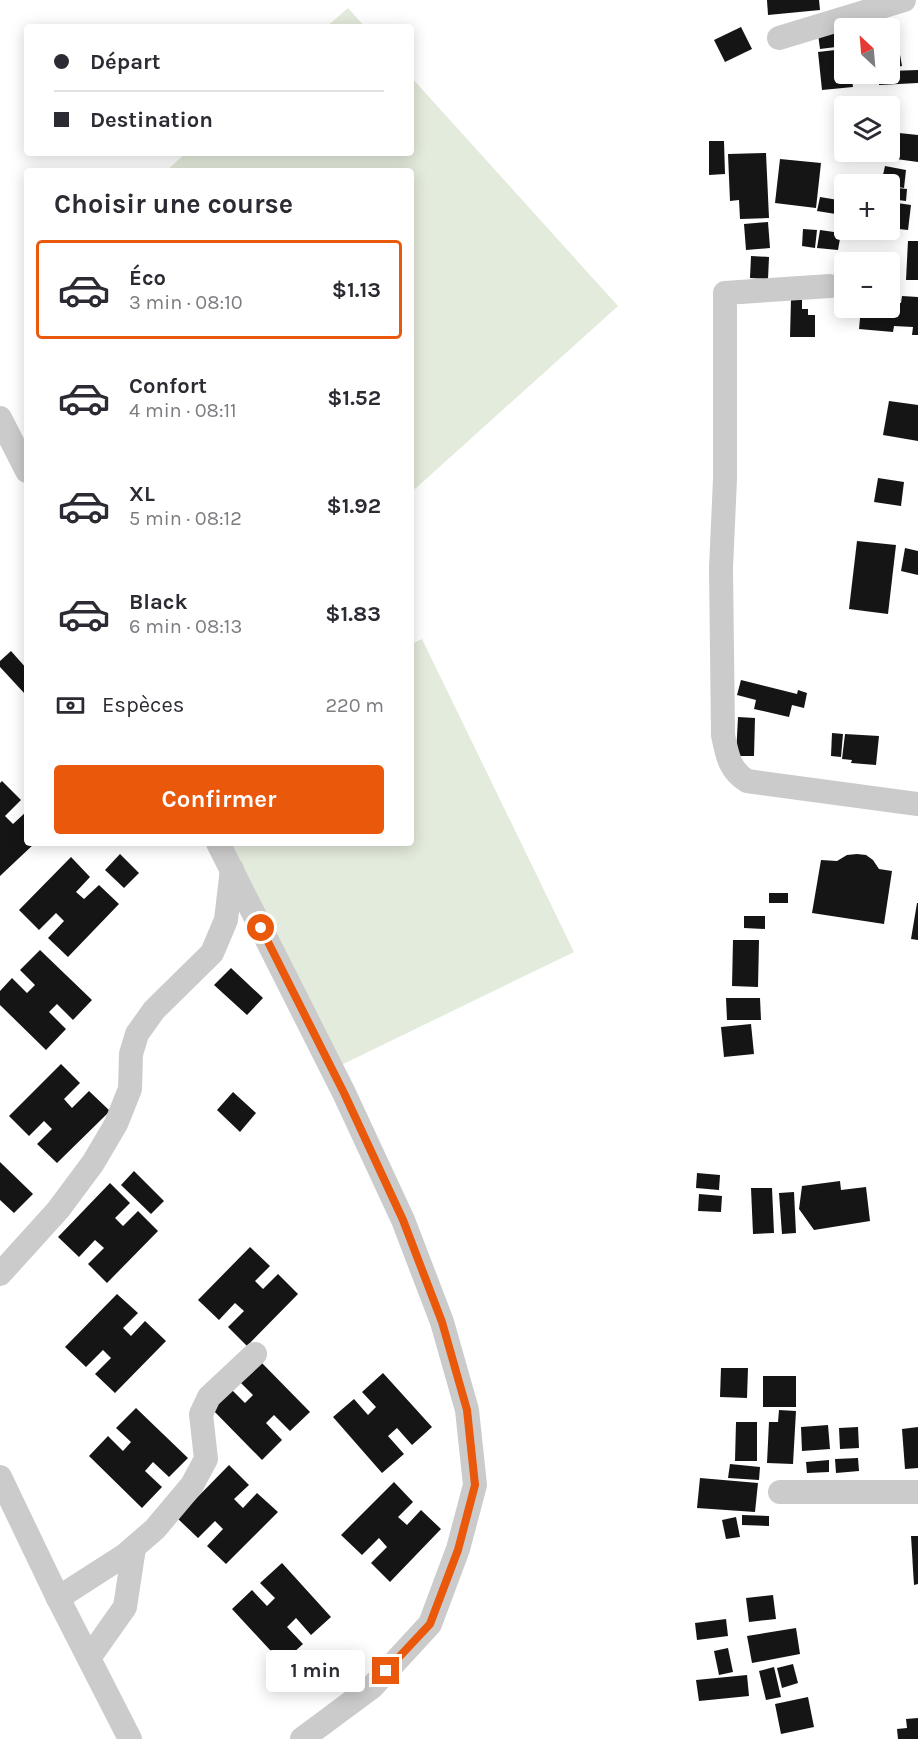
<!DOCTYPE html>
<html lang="fr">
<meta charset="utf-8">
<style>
:root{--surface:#fff;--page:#f7f7f7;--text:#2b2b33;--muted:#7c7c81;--line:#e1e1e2;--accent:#ea580c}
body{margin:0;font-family:Karla,sans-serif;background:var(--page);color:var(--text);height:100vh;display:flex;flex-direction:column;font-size:22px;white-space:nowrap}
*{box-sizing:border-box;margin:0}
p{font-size:20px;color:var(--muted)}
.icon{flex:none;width:33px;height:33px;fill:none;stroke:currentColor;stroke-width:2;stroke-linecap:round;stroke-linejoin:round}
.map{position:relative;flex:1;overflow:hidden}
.panel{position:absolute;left:24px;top:168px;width:390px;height:678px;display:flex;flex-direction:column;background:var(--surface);border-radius:6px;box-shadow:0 3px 15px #0003}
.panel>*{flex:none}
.top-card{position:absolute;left:24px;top:24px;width:390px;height:132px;border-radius:6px;box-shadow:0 3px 15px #0003;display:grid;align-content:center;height:132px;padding:0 30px;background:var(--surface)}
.needle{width:39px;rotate:334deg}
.fabs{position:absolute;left:834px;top:18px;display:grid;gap:12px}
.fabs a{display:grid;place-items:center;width:66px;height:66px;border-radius:6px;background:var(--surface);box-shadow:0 3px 15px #0003;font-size:30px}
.end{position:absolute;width:27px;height:27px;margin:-14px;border:8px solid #ea580c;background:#fff;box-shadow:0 0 0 3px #fff}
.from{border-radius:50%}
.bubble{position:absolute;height:42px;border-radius:6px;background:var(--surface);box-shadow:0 3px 15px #0003;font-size:20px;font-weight:700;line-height:42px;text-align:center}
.top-card b{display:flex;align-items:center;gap:21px;height:57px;font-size:22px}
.top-card b+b{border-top:2px solid var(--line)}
.top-card i{width:15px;height:15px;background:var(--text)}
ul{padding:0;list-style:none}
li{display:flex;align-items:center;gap:18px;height:99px;margin:0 12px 9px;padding:0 18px;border:3px solid transparent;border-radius:6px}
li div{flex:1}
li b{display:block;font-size:22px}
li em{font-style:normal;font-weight:700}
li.current{border-color:var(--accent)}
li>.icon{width:54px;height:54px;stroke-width:1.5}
h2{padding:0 30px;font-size:27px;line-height:72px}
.pay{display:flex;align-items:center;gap:15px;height:66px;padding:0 30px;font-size:22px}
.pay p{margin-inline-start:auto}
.button{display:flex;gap:12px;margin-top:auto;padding:12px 30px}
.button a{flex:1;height:69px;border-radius:6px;background:var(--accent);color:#fff;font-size:24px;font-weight:700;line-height:69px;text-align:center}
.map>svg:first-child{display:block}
.green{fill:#e3ebdc}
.building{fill:#151515}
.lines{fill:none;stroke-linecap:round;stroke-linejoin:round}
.minor{stroke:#cbcbcb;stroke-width:24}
.route{stroke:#ea580c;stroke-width:8}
</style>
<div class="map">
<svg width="918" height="1739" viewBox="0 0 918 1739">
<rect width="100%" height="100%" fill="#fff"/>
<!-- green -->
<g class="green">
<path d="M 348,8 L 365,27 L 326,27 Z"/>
<path d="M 411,77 L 618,306 L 415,489 L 411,484 L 411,171 L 166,171 L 186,153 L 411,153 Z"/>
<path d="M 422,639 L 574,952 L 335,1068 L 225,843 L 411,843 L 411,644 Z"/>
</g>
<!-- building -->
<g class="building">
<path d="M 767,0 L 819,0 L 820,10 L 768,15 Z"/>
<path d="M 741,27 L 752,49 L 725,62 L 714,40 Z"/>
<path d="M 844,31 L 844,46 L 820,49 L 818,34 Z"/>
<path d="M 898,43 L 902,66 L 890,68 L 890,44 Z"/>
<path d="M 844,49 L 844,74 L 851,74 L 853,87 L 822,90 L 818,52 Z"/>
<path d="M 918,70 L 918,83 L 879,85 L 879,74 L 890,74 L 890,71 Z"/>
<path d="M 899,133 L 918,135 L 918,162 L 896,159 Z"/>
<path d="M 890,134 L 896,135 L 895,156 L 884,156 L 884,152 L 890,152 Z"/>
<path d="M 709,141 L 724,141 L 725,174 L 709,175 Z"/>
<path d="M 766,153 L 769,218 L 740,219 L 739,200 L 730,201 L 728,154 Z"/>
<path d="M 780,159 L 821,163 L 816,208 L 775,203 Z"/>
<path d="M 885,166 L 906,170 L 904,188 L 881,184 Z"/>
<path d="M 890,187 L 907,189 L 906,201 L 890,199 Z"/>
<path d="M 820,197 L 844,201 L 842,215 L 817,211 Z"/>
<path d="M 890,202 L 911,205 L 908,230 L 890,228 Z"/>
<path d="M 768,222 L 770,248 L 746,250 L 744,224 Z"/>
<path d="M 803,229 L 817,230 L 815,248 L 802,246 Z"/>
<path d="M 820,230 L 841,233 L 838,250 L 817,248 Z"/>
<path d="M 908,241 L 918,241 L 918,280 L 906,280 Z"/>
<path d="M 751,256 L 769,257 L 768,279 L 750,278 Z"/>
<path d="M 902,296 L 918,297 L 918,335 L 912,335 L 913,327 L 894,326 L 893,332 L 859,329 L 861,308 L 890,308 L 890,302 L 901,303 Z"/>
<path d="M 791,299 L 802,300 L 802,309 L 808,309 L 808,315 L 815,315 L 815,337 L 790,337 Z"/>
<path d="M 889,401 L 918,405 L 918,441 L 883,435 Z"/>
<path d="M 878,478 L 904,482 L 901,506 L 874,502 Z"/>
<path d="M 857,541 L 896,545 L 888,614 L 849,609 Z"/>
<path d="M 905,548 L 918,551 L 918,575 L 901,571 Z"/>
<path d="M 11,651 L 27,669 L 27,692 L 25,694 L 0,667 L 0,661 Z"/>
<path d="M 741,680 L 797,694 L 798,690 L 807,693 L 804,708 L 792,705 L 789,717 L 754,709 L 756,700 L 737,695 Z"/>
<path d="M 738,717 L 755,718 L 754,756 L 736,756 Z"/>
<path d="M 832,733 L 843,734 L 841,757 L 831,756 Z"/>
<path d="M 845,734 L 879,736 L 876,765 L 851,763 L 852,760 L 842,759 Z"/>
<path d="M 2,781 L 21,800 L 5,816 L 13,824 L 27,811 L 27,843 L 35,843 L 0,876 L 0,783 Z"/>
<path d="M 120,854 L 139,873 L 124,888 L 105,870 Z"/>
<path d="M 857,854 L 866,855 L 873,860 L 879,869 L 892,871 L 884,924 L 812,913 L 821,860 L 837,861 L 847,855 Z"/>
<path d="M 71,857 L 90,877 L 76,892 L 84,899 L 99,885 L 119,904 L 68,957 L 48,938 L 64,921 L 56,913 L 39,930 L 19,910 Z"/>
<rect x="769" y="893" width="19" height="10"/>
<path d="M 917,903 L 918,903 L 918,940 L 911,939 Z"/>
<path d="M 744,916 L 765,916 L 765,929 L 744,928 Z"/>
<path d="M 733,940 L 759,940 L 758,987 L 732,986 Z"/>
<path d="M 40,950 L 92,1000 L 73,1020 L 57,1004 L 49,1012 L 66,1029 L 46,1050 L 0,1005 L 0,991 L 12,978 L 27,993 L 35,985 L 20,970 Z"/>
<path d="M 231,968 L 263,998 L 247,1015 L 214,985 Z"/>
<path d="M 726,998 L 760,998 L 761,1020 L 727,1020 Z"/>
<path d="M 751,1024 L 754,1054 L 724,1057 L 721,1027 Z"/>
<path d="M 61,1064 L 80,1083 L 64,1099 L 72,1108 L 89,1091 L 110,1111 L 57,1163 L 37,1144 L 52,1129 L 44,1121 L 29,1136 L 9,1116 Z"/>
<path d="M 233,1092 L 256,1113 L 240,1132 L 217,1110 Z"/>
<path d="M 0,1162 L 33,1194 L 14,1213 L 0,1200 Z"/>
<path d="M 134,1171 L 164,1201 L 151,1214 L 121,1185 Z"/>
<path d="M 697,1173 L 720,1175 L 719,1190 L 696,1188 Z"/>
<path d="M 840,1181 L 841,1190 L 866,1187 L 870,1221 L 814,1230 L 799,1209 L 802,1186 Z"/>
<path d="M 110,1183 L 130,1203 L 115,1218 L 123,1226 L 138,1211 L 158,1231 L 107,1283 L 88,1264 L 104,1248 L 95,1240 L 79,1257 L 58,1237 Z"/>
<path d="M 751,1188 L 772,1188 L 774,1233 L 753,1234 Z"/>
<path d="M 794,1192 L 796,1233 L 782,1234 L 779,1193 Z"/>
<path d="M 699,1194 L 722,1196 L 721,1212 L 698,1211 Z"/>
<path d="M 250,1247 L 270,1266 L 255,1281 L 263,1289 L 278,1274 L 298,1294 L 247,1346 L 228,1327 L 244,1311 L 235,1303 L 219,1320 L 198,1300 Z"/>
<path d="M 117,1294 L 138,1313 L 123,1328 L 131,1336 L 145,1321 L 166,1341 L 115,1393 L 95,1374 L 111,1358 L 103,1350 L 86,1367 L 65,1347 Z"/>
<path d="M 259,1360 L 310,1412 L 290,1431 L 274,1415 L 266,1423 L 282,1440 L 262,1460 L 210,1407 L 230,1388 L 245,1403 L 253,1395 L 238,1380 Z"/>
<path d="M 721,1368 L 748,1368 L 747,1398 L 720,1397 Z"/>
<path d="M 383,1373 L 432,1427 L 412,1445 L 397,1428 L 388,1436 L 404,1454 L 382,1473 L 333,1417 L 354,1399 L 368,1415 L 376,1407 L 362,1392 Z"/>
<rect x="763" y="1376" width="33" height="31"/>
<path d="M 136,1408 L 188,1458 L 169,1477 L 153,1462 L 145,1471 L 162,1487 L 142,1508 L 89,1456 L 108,1436 L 123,1451 L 131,1442 L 116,1428 Z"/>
<path d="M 779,1410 L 796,1411 L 793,1464 L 767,1463 L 769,1422 L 778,1422 Z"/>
<path d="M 736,1422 L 757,1422 L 757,1461 L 735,1461 Z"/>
<path d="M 828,1425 L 830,1449 L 802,1451 L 801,1427 Z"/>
<path d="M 858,1427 L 859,1448 L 840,1449 L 839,1428 Z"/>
<path d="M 918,1427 L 918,1468 L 905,1469 L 902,1429 Z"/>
<path d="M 858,1458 L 859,1471 L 836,1473 L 835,1459 Z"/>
<path d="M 829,1460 L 829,1472 L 807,1473 L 806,1462 Z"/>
<path d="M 730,1464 L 760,1467 L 759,1480 L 728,1478 Z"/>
<path d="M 229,1465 L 249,1485 L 234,1499 L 243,1508 L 257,1493 L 278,1512 L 226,1564 L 207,1546 L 223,1529 L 215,1521 L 198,1538 L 177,1518 Z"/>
<path d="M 700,1478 L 758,1483 L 755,1512 L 697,1508 Z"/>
<path d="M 394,1482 L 413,1502 L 398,1517 L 407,1525 L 421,1510 L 441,1529 L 390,1582 L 371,1563 L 387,1547 L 379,1538 L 362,1555 L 341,1535 Z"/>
<path d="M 742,1515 L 769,1516 L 769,1526 L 742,1525 Z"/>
<path d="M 736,1517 L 740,1537 L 726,1539 L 722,1520 Z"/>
<path d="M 911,1536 L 918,1536 L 918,1584 L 914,1585 Z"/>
<path d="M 282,1563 L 331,1617 L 311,1635 L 296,1618 L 287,1627 L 303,1644 L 282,1663 L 232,1609 L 252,1590 L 267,1606 L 275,1598 L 260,1583 Z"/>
<path d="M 773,1595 L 776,1619 L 749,1622 L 746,1598 Z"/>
<path d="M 726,1619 L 728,1636 L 697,1640 L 695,1623 Z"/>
<path d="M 796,1628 L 800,1654 L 752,1663 L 747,1636 Z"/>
<path d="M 728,1648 L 733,1672 L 719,1675 L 714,1651 Z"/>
<path d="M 793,1664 L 798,1683 L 782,1688 L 777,1668 Z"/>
<path d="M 774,1667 L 781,1697 L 766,1700 L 759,1671 Z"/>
<path d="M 747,1675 L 749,1696 L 699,1701 L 696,1680 Z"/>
<path d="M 808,1697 L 814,1727 L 781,1734 L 775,1704 Z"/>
<path d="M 918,1718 L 918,1739 L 898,1739 L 897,1729 L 907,1728 L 906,1719 Z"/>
</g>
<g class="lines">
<!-- minor -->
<g class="minor">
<path d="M 779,38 L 904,0"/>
<path d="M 830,286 L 725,293 L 725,479 L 721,568 L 723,735 C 727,754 729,770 747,781 L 918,804"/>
<path d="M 0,418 L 27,471"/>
<path d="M 218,843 L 344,1093 L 403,1220 L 442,1322 L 467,1410 L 475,1485 L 458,1549 L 430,1624 L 372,1687 L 302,1739"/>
<path d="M 0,1274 L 58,1210 L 93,1163 L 116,1124 L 130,1089 L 131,1054 L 137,1034 L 154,1010 L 212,953 L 226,920 L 232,869"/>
<path d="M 0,1477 L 58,1598 L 130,1739"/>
<path d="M 780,1492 L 918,1492"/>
<path d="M 58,1598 L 125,1555 L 155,1529 L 192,1485 L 206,1459 L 201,1414 L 209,1397 L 255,1354"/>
<path d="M 89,1658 L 125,1607 L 134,1548"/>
</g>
</g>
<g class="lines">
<!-- route -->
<path class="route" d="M 261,928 L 344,1093 L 403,1220 L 442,1322 L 467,1410 L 475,1485 L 458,1550 L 430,1624 L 386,1671"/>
</g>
</svg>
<div class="fabs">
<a><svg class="needle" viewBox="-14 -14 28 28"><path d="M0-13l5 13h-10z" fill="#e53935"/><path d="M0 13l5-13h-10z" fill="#7c7c81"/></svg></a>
<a><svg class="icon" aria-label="layers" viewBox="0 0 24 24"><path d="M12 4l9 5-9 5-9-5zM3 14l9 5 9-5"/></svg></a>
<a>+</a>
<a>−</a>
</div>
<i class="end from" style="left:261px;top:928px"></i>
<i class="end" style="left:386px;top:1671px"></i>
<div class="bubble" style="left:266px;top:1650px;width:99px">1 min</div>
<div class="top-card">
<b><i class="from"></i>Départ</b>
<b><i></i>Destination</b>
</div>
<section class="panel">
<h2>Choisir une course</h2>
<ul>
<li class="current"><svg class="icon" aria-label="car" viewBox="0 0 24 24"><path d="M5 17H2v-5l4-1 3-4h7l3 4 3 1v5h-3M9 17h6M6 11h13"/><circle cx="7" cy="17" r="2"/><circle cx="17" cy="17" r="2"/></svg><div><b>Éco</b><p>3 min · 08:10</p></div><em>$1.13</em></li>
<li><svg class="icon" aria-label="car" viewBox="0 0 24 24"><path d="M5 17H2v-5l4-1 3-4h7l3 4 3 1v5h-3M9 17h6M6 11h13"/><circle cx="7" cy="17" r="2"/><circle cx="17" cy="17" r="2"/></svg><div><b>Confort</b><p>4 min · 08:11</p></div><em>$1.52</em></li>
<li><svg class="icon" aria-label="car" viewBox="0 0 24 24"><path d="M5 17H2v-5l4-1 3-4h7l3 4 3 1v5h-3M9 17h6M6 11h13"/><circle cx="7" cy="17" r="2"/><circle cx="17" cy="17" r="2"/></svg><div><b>XL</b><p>5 min · 08:12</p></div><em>$1.92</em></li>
<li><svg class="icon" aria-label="car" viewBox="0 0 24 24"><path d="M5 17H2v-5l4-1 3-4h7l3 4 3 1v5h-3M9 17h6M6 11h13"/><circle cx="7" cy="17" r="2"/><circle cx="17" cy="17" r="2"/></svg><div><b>Black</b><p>6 min · 08:13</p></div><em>$1.83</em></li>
</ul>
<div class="pay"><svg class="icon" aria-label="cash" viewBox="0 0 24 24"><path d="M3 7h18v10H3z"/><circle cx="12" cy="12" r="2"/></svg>Espèces<p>220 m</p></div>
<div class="button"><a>Confirmer</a></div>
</section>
</div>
